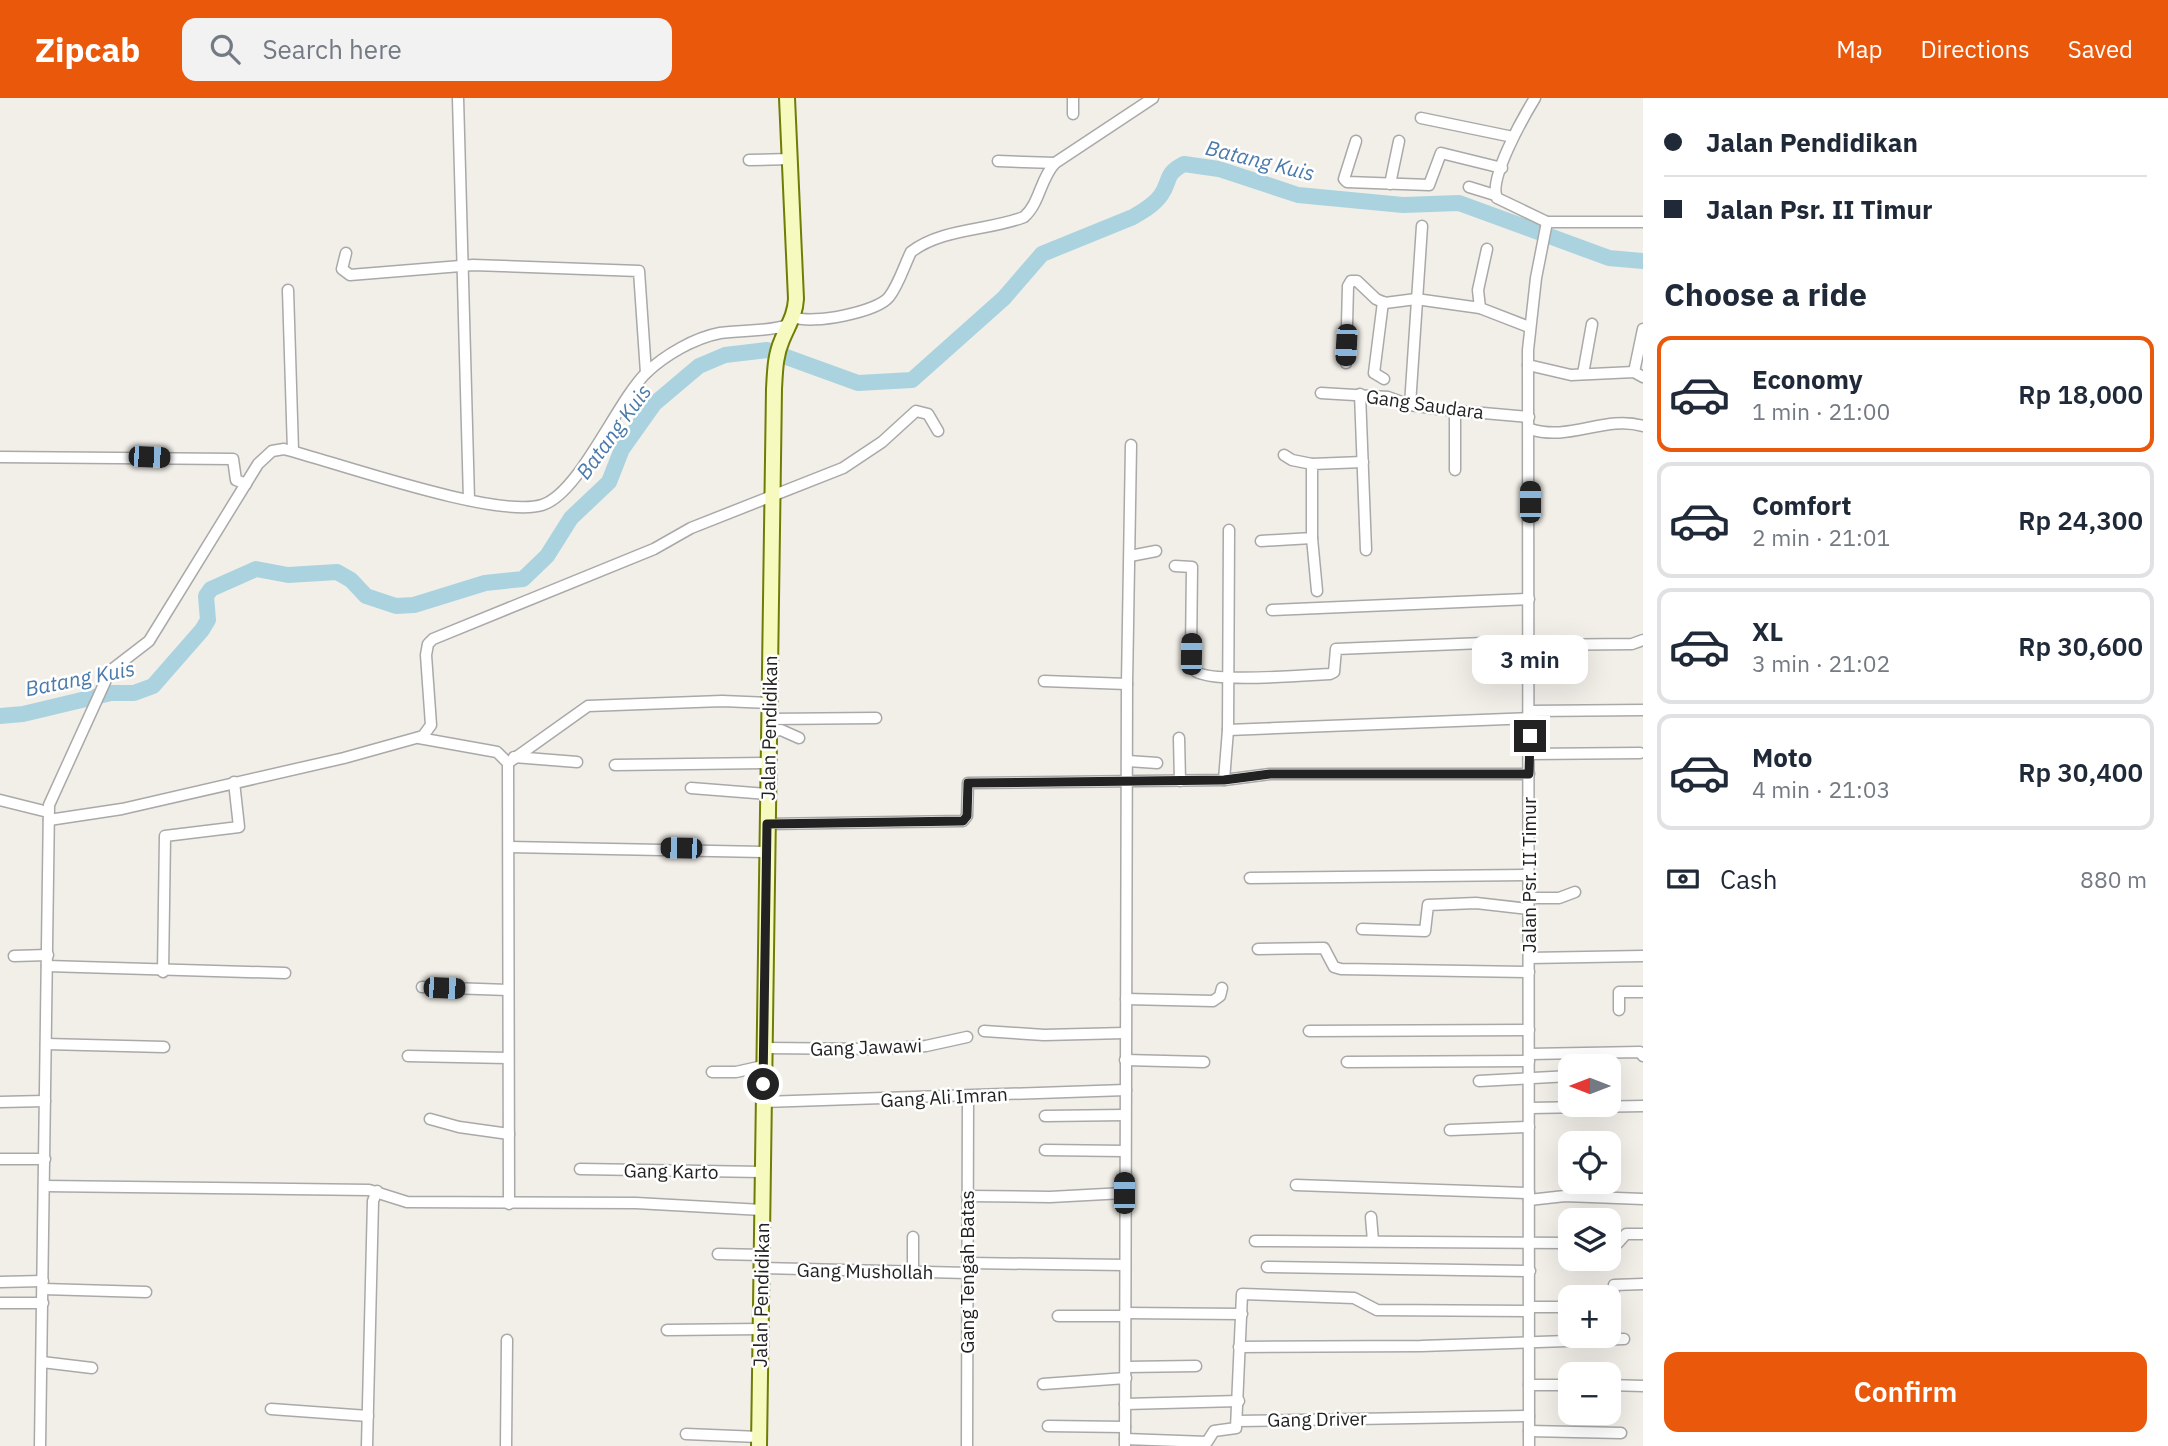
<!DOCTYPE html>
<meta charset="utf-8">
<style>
:root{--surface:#fff;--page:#f2f2f3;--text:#1f2937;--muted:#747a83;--line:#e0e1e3;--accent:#ea580c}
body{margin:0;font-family:"IBM Plex Sans",sans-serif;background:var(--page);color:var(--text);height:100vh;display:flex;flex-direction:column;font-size:26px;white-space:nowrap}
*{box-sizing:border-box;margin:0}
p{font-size:23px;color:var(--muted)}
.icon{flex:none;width:38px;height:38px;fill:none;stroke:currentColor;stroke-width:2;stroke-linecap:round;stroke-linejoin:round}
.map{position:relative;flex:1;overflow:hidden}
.drawer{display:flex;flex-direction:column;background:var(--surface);width:525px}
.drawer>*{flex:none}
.banner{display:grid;align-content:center;height:154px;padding:0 21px;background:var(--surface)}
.needle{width:46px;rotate:270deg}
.controls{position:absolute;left:1558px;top:956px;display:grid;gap:14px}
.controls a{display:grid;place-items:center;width:63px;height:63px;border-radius:14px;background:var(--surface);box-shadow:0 7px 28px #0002;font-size:35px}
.end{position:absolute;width:32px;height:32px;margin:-16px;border:9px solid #222;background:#fff;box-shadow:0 0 0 4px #fff}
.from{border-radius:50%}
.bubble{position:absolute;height:49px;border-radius:14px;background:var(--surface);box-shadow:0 7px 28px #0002;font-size:23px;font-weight:600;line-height:49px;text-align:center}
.car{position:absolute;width:21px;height:42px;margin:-21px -10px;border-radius:9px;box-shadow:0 0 5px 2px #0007;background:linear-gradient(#222 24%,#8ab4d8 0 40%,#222 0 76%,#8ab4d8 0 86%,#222 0)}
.banner b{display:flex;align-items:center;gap:24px;height:66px;font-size:26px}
.banner b+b{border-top:2px solid var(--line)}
.banner i{width:18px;height:18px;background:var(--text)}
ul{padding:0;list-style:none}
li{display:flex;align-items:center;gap:21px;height:116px;margin:0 14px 10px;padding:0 7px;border:4px solid var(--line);border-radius:14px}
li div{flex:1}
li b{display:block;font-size:26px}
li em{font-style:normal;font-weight:600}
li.selected{border-color:var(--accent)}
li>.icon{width:63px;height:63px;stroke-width:1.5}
h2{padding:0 21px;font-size:32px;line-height:84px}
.pay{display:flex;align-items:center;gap:18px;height:77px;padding:0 21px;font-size:26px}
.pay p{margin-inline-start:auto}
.action{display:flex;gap:14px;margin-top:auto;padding:14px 21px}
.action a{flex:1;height:80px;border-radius:14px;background:var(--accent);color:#fff;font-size:28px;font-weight:600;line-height:80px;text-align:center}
header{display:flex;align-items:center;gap:42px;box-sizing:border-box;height:98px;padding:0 35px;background:var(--accent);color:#fff}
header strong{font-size:33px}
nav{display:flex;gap:38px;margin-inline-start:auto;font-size:24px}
.search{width:490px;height:63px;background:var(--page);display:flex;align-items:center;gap:18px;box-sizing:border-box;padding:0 24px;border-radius:14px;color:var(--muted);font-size:26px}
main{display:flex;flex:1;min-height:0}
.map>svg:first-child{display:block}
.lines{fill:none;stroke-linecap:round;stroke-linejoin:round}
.river{stroke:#aad3df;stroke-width:16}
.street-casing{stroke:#a9a9a9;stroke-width:13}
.secondary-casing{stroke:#707d05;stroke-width:18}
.street{stroke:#fff;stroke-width:10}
.secondary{stroke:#f7fabf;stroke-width:14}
.route{stroke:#222;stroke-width:9}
.labels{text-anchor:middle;stroke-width:5;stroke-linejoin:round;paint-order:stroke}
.street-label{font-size:19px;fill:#222;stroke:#fff}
.water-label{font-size:21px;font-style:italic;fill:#4a7aab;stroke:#fff}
</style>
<header>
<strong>Zipcab</strong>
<div class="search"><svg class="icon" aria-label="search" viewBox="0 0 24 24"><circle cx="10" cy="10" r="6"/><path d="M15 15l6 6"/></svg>Search here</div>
<nav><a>Map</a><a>Directions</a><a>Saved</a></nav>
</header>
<main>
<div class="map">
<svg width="1643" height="1348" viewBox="0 0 1643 1348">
<rect width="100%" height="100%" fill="#f2efe9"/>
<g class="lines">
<!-- river -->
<path class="river" d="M 0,618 L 23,616 L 111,595 L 134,595 L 153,588 L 202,532 L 208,522 L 206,498 L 211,491 L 256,471 L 288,477 L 337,474 L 351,482 L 366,498 L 396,508 L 414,507 L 485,485 L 523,481 L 547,458 L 571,420 L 609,384 L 622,351 L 654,306 L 699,268 L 725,257 L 767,252 L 858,285 L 912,282 L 1004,200 L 1042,156 L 1133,119 C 1143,113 1154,107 1161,97 C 1171,83 1164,76 1184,66 L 1219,71 L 1298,97 L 1403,107 L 1459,105 L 1609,160 L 1643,163"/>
<!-- street casing -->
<g class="street-casing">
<g id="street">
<path d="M 458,0 L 469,402"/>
<path d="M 1073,0 L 1073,16"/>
<path d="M 1535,0 C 1524,18 1488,81 1497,100 L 1547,124 L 1643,124"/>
<path d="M 1421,20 L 1513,39"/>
<path d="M 1356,43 L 1344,81 L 1347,84 L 1429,87 L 1441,55 L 1502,70"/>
<path d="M 749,62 L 790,61"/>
<path d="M 998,63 L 1055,65"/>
<path d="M 1390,86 L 1399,43"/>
<path d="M 1469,89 L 1495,97"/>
<path d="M 1487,151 L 1478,192 L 1480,210 L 1529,229"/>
<path d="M 346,155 L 342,171 L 350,177 L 473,167 L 639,173 L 646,275"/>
<path d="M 288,192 L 293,353"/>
<path d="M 1383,204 L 1374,275 L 1384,281"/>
<path d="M 794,219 C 812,227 877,214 889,199 C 899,186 904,168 911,154 C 942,130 988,133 1024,119 C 1040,105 1040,81 1055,65 L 1153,0"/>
<path d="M 1346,265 L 1348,188 L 1351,183 L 1357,183 L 1376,201 L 1385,205 L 1416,201 L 1480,210"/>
<path d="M 1528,267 L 1571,277 L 1634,274 L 1643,279"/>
<path d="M 1634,274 L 1643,231"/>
<path d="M 1583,276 L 1592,226"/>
<path d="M 1321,295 L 1388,299 L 1410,307 L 1438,311 L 1529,319"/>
<path d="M 1360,296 L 1366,452"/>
<path d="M 1410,307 L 1422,128"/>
<path d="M 1455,311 L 1455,372"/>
<path d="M 1530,331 C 1570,344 1604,317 1643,328"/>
<path d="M 1284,357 L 1292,362 L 1312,366"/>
<path d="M 0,359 L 233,361 L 236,382 L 246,386"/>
<path d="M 1312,440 L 1317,493"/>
<path d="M 1261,443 L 1312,440 L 1312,366 L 1363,364"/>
<path d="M 1130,458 L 1156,453"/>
<path d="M 1175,468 L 1192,469 L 1191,556 C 1191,561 1191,567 1194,572 C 1206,586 1308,577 1330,576 L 1334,574 L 1336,551 L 1530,543"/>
<path d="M 1272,512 L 1529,501"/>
<path d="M 1529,547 L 1632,546 L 1643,542"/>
<path d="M 1530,573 L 1581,572"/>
<path d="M 1044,583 L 1127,586"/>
<path d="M 1530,613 L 1643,612"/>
<path d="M 769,621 L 876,620"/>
<path d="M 1228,632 L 1530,620"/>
<path d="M 769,633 L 781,632 L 799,640"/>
<path d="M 419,640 L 497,654 L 508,665 L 509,1106"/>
<path d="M 1179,640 L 1180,683"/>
<path d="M 1529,656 L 1640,655"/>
<path d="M 514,659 L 577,664"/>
<path d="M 1128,663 L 1157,665"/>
<path d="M 508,665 L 588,608 L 722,603 L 768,605"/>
<path d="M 615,667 L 768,665"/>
<path d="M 1224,682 L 1228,632 L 1229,432"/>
<path d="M 691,690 L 768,696"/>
<path d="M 0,702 L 48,714"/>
<path d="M 49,722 L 122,711 L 344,660 L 423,638 L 431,627 L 426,557 L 428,546 L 433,541 L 654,451 L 691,430 L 843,370 L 882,344 L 916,313 L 928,316 L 938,333"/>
<path d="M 767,726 L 963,723 L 967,718 L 968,685 L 1224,682 L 1270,676 L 1529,676"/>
<path d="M 509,749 L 767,754"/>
<path d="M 1250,780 L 1529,777"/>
<path d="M 1529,800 L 1559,800 L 1575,794"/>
<path d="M 1362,831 L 1425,833 L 1428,807 L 1476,805 L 1529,811"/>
<path d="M 1258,851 L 1324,850 L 1334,869 L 1341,871 L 1529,874"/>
<path d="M 14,858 L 48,857"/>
<path d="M 1529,860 L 1643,858"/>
<path d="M 47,868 L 285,875"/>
<path d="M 163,874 L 165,738 L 239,729 L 234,684"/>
<path d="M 422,889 L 508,892"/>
<path d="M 1126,901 L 1213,903 L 1220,898 L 1222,890"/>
<path d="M 1619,912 L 1619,894 L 1643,894"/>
<path d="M 984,933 L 1044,937 L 1125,935"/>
<path d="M 1309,933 L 1529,932"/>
<path d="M 46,946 L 164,949"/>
<path d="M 764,950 L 874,951 L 926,948 L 967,939"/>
<path d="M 1529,956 L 1640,954 L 1643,958"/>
<path d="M 408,958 L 508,960"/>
<path d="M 1125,962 L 1204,964"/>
<path d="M 1347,964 L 1529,963"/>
<path d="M 712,974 L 736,974 L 763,968"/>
<path d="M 1479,983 L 1570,978"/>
<path d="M 0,1004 L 45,1003"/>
<path d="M 763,1004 L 1126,992"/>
<path d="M 1530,1010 L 1643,1008"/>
<path d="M 1045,1018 L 1125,1017"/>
<path d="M 430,1021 L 459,1029 L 509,1036"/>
<path d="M 1450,1032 L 1529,1029"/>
<path d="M 1045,1052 L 1124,1053"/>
<path d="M 0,1061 L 45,1061"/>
<path d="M 580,1071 L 762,1074"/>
<path d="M 1296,1087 L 1529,1095"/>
<path d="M 44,1088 L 369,1092 L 407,1104 L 636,1105 L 762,1112"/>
<path d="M 967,1098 L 1050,1099 L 1124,1095"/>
<path d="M 1529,1102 L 1565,1098 L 1643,1101"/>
<path d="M 1371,1119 L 1373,1143"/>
<path d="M 913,1139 L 913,1174"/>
<path d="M 1255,1143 L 1570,1145"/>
<path d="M 1608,1146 L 1618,1145 L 1626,1136 L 1643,1136"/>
<path d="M 718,1156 L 762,1157"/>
<path d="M 968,1165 L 1125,1167"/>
<path d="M 1267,1169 L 1530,1173"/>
<path d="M 762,1170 L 968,1175"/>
<path d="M 0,1184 L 43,1183"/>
<path d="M 43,1191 L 146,1194"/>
<path d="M 0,1205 L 43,1205"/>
<path d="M 1529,1209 L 1570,1209"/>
<path d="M 1608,1210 L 1612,1207 L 1614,1187 L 1643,1186"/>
<path d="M 1125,1215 L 1242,1216"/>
<path d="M 1058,1218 L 1125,1218"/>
<path d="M 667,1232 L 761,1231"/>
<path d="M 1239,1249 L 1421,1248 L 1624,1241"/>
<path d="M 42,1264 L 92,1270"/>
<path d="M 1126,1269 L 1196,1268"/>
<path d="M 1043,1286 L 1126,1280"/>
<path d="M 1529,1287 L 1570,1287"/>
<path d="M 1608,1287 L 1643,1288"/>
<path d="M 1125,1306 L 1239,1303"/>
<path d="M 271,1311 L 368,1318"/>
<path d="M 1238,1323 L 1529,1318"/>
<path d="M 1048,1328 L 1125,1329"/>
<path d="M 1529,1333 L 1621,1335"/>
<path d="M 686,1336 L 759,1339"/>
<path d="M 1125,1341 L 1207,1344 L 1214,1333 L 1236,1330 L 1242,1196 L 1354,1200 L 1377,1212 L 1529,1213"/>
<path d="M 40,1348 L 49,707 L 110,573 L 149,543 L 258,366 L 272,353 L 284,351 C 338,365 496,421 542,407 C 579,396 616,305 646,275 C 665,257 694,240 720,235 C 743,232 766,234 789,227"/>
<path d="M 367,1348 L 373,1103 L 377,1093"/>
<path d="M 506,1348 L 507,1242"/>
<path d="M 967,1348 L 968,999"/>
<path d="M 1125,1348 L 1127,586 L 1131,347"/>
<path d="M 1529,1348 L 1528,252 L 1536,180 L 1547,124"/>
</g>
</g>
<!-- secondary casing -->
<g class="secondary-casing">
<path id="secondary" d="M 759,1348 L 774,291 C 775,274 775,258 782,242 C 788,227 795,218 796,201 L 787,0"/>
</g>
<!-- street -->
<use href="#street" class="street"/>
<!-- secondary -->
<use href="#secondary" class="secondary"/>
</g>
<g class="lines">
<!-- route -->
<path class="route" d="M 763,986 L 767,726 L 963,723 L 967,718 L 968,685 L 1224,682 L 1270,676 L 1529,676 L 1530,638"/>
</g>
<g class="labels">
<!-- street labels -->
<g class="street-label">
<text transform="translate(1425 306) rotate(8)" y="7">Gang Saudara</text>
<text transform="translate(769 630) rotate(-89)" y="7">Jalan Pendidikan</text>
<text transform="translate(1529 777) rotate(-90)" y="7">Jalan Psr. II Timur</text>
<text transform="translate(866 949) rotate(-2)" y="7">Gang Jawawi</text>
<text transform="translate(944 999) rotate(-3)" y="7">Gang Ali Imran</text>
<text transform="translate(671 1073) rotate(1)" y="7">Gang Karto</text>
<text transform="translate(865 1173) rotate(1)" y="7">Gang Mushollah</text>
<text transform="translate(967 1174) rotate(-90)" y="7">Gang Tengah Batas</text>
<text transform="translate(761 1197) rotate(-89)" y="7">Jalan Pendidikan</text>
<text transform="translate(1317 1321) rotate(-1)" y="7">Gang Driver</text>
</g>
<!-- water labels -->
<g class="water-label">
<text transform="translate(1260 63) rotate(14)" y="7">Batang Kuis</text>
<text transform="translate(614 334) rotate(-54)" y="7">Batang Kuis</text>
<text transform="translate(80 581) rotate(-11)" y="7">Batang Kuis</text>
</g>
</g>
</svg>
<div class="controls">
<a><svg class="needle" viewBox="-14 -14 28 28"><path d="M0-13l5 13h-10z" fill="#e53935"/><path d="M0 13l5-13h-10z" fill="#747a83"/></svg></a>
<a><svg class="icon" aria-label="locate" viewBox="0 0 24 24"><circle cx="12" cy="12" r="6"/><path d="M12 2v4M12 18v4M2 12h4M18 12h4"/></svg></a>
<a><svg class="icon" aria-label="layers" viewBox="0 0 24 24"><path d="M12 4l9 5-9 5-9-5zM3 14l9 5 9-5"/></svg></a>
<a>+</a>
<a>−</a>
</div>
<i class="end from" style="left:763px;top:986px"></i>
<i class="end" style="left:1530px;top:638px"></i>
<div class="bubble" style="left:1472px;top:537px;width:116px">3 min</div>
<i class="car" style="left:1346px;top:247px;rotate:183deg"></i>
<i class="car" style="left:149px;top:359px;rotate:92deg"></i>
<i class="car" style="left:1530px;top:404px;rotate:0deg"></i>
<i class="car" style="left:1191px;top:556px;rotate:1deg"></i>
<i class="car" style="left:681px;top:750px;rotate:271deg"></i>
<i class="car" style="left:444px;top:890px;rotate:92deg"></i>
<i class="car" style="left:1124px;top:1095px;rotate:0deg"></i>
</div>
<section class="drawer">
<div class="banner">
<b><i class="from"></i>Jalan Pendidikan</b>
<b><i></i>Jalan Psr. II Timur</b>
</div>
<h2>Choose a ride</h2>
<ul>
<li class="selected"><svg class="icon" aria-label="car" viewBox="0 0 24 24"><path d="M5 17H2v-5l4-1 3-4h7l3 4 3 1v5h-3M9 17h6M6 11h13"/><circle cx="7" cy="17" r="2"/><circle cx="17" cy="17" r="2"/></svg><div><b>Economy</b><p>1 min · 21:00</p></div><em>Rp 18,000</em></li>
<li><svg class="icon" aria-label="car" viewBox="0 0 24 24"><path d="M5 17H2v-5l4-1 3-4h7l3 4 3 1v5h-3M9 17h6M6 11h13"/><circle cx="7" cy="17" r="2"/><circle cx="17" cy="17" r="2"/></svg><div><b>Comfort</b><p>2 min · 21:01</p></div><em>Rp 24,300</em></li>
<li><svg class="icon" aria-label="car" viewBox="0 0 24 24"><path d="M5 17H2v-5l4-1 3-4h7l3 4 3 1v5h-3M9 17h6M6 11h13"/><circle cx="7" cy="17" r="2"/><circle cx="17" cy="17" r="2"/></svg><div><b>XL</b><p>3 min · 21:02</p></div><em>Rp 30,600</em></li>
<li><svg class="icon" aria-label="car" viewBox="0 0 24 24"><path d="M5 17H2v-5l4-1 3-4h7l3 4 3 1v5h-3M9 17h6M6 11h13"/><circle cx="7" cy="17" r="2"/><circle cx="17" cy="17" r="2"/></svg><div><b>Moto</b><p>4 min · 21:03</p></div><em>Rp 30,400</em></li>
</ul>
<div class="pay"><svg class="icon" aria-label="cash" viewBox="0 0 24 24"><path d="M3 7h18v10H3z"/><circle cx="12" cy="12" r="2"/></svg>Cash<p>880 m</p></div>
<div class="action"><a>Confirm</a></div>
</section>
</main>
